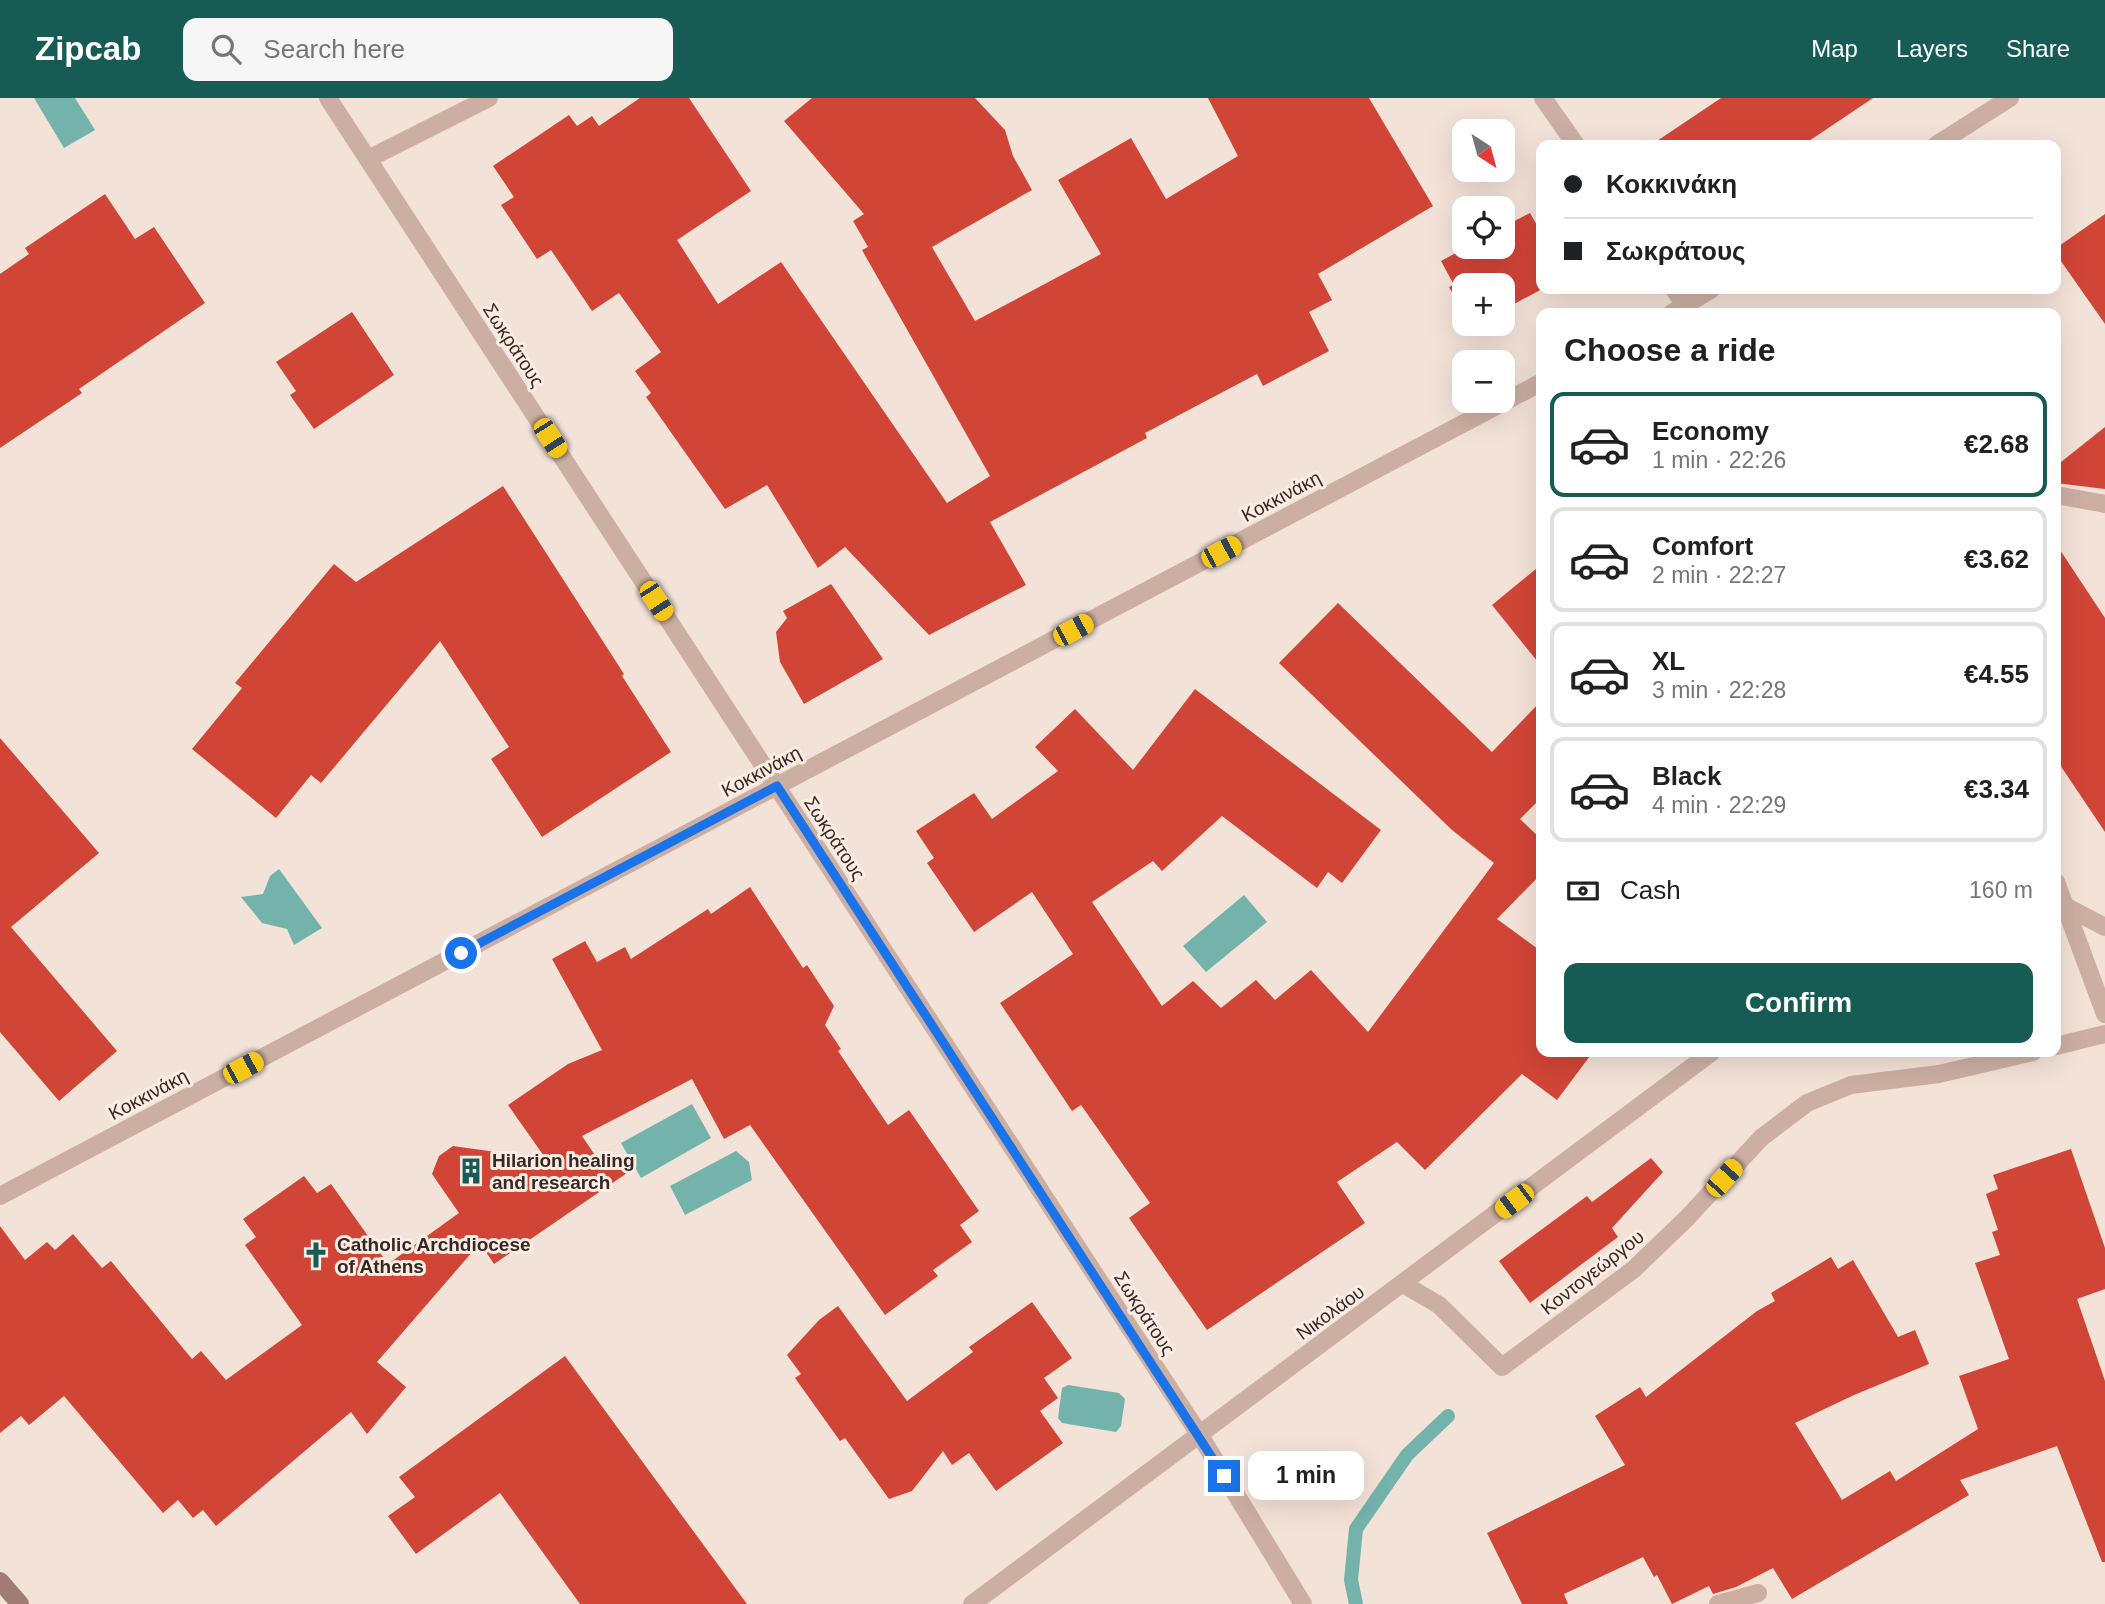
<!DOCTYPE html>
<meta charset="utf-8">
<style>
:root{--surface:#fff;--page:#f6f6f6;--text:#202124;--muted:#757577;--line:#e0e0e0;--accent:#175b55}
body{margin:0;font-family:Helvetica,sans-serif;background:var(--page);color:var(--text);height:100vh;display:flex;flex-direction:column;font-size:26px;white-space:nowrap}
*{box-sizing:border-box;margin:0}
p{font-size:23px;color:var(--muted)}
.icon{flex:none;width:38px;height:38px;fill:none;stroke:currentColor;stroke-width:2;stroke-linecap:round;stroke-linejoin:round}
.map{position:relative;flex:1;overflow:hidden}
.side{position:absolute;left:1536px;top:210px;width:525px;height:749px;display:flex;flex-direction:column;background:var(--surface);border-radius:14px;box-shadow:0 7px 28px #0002}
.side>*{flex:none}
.hud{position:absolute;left:1536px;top:42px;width:525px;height:154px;border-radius:14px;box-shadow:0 7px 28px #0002;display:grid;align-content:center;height:154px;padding:0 28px;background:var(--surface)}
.needle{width:46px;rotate:144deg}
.tools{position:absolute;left:1452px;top:21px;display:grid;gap:14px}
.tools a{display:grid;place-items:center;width:63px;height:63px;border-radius:14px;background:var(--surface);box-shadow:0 7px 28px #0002;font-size:35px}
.end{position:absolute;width:32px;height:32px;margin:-16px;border:9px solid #1a73e8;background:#fff;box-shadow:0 0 0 4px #fff}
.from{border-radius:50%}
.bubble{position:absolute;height:49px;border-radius:14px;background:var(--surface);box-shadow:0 7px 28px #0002;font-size:23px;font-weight:700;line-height:49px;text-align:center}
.car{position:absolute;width:21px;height:42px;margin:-21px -10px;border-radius:9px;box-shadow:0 0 5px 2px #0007;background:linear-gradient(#f5c518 24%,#345 0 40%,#f5c518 0 76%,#345 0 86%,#f5c518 0)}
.hud b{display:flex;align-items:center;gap:24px;height:66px;font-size:26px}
.hud b+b{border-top:2px solid var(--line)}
.hud i{width:18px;height:18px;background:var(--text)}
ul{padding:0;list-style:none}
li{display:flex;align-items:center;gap:21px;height:105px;margin:0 14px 10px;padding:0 14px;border:4px solid var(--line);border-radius:14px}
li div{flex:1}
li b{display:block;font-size:26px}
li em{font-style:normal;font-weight:700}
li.selected{border-color:var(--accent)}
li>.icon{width:63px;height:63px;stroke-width:1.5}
h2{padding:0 28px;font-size:32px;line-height:84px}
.pay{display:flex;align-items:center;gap:18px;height:77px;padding:0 28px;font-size:26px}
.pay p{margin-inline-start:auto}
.action{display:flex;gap:14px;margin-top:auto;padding:14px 28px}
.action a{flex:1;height:80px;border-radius:14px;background:var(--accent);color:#fff;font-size:28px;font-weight:700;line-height:80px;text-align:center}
header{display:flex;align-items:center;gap:42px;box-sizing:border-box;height:98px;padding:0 35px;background:var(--accent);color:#fff}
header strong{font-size:33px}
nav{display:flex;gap:38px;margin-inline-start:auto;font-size:24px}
.search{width:490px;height:63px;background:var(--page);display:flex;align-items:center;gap:18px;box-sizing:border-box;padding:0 24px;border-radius:14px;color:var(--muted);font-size:26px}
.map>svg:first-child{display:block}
.water{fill:#74b3ac}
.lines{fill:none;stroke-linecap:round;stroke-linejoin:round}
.stream{stroke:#74b3ac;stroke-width:14}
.building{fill:#d14537}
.service{stroke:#ccafa2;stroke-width:18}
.minor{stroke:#ccafa2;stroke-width:18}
.secondary{stroke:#a07d74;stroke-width:18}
.route{stroke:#1a73e8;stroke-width:9}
.labels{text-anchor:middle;stroke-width:6;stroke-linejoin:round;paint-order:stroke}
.street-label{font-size:19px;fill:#362825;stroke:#fbede4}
.poi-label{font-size:19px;font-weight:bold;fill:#362825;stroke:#fbede4;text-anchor:start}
</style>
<header>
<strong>Zipcab</strong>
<div class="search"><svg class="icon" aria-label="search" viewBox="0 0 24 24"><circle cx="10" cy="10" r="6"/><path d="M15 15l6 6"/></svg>Search here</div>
<nav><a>Map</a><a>Layers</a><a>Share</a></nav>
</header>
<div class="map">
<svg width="2105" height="1506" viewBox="0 0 2105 1506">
<rect width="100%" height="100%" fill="#f3e2d7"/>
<!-- water -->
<g class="water">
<path d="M 34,0 L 75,0 L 95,32 L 64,50 Z"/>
<path d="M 279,771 L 322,830 L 294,847 L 287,831 L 262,825 L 241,799 L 263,796 L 270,778 Z"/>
<path d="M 1244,797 L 1267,824 L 1206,874 L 1183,848 Z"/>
<path d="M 692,1006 L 711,1040 L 641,1080 L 621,1045 Z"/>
<path d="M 736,1053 L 749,1064 L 752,1082 L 685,1117 L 670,1088 Z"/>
<path d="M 1068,1287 L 1119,1295 L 1125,1301 L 1121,1328 L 1116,1334 L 1062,1325 L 1058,1320 L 1062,1290 Z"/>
</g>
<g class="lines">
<!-- stream -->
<path class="stream" d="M 1356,1506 L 1351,1482 L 1356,1431 L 1407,1357 L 1448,1318"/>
</g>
<!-- building -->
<g class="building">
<path d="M 640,0 L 689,0 L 751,93 L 677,142 L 718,206 L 781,164 L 947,405 L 990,378 L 862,152 L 868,149 L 853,123 L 864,116 L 784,23 L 812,0 L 975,0 L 1005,32 L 1013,58 L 1032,92 L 932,149 L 975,223 L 1101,156 L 1058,82 L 1131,40 L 1166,101 L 1238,58 L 1208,0 L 1369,0 L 1433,108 L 1318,176 L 1332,202 L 1309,214 L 1329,253 L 1263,288 L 1257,276 L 1145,335 L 1147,340 L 990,424 L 1026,487 L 929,537 L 845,449 L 818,470 L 767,387 L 725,411 L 646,299 L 651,295 L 635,273 L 661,254 L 619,195 L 592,213 L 551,152 L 537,161 L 501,107 L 514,99 L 493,68 L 569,17 L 577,28 L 592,18 L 599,28 Z"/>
<path d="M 1721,0 L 1873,0 L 1803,47 L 1651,47 Z"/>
<path d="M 105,96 L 135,141 L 154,129 L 205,205 L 79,291 L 82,295 L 0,350 L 0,176 L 29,156 L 25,150 Z"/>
<path d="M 1530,115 L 1542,136 L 1542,191 L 1503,212 L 1503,187 L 1465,187 L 1465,218 L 1449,189 L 1454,187 L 1441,163 L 1467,149 L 1503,149 L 1503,129 Z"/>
<path d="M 2105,116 L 2105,226 L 2056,156 L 2056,150 Z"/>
<path d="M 352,214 L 394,277 L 314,331 L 290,297 L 296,293 L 276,264 Z"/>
<path d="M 2105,329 L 2105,391 L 2056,385 L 2056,368 Z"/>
<path d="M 503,388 L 624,576 L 622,578 L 671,654 L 542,739 L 491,661 L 509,649 L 440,543 L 321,685 L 311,677 L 276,720 L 192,651 L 242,590 L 235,585 L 334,466 L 356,484 Z"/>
<path d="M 2056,446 L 2105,520 L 2105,734 L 2056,661 Z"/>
<path d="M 1542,466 L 1542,569 L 1492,507 Z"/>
<path d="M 831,486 L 883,561 L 804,606 L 780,564 L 776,534 L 787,520 L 783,513 Z"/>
<path d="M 1338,505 L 1492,654 L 1542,602 L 1542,699 L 1520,721 L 1542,742 L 1542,775 L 1497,821 L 1542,854 L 1542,954 L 1593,954 L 1557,1002 L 1522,976 L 1425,1072 L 1397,1044 L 1337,1084 L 1365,1125 L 1207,1232 L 1129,1120 L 1150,1105 L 1081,1007 L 1072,1013 L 1000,905 L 1073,856 L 1032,794 L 974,834 L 927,765 L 934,760 L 916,733 L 974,695 L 992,721 L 1058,673 L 1035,649 L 1075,611 L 1133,672 L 1195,591 L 1381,732 L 1342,785 L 1328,774 L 1317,790 L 1222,718 L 1162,773 L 1153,763 L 1092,804 L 1162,908 L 1193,883 L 1221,910 L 1256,882 L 1275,902 L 1311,872 L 1368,934 L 1494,765 L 1452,732 L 1279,565 Z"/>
<path d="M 0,640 L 99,755 L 11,829 L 117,953 L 59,1003 L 0,934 Z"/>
<path d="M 750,789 L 803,870 L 807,867 L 834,908 L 825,927 L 841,951 L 838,953 L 888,1027 L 909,1012 L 979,1113 L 960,1127 L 972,1144 L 933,1172 L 938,1178 L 885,1217 L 750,1027 L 724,1041 L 692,981 L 582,1038 L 603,1069 L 630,1073 L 494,1166 L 480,1145 L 377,1264 L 406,1289 L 367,1336 L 351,1314 L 216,1428 L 203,1412 L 193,1420 L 178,1402 L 163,1415 L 64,1298 L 29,1327 L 21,1318 L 0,1335 L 0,1128 L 25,1162 L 47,1144 L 55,1152 L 73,1136 L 102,1170 L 111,1163 L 192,1261 L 201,1253 L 226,1282 L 302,1227 L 245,1147 L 256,1139 L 243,1121 L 304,1078 L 317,1095 L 331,1086 L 388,1166 L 459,1115 L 432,1076 L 439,1058 L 453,1048 L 546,1061 L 508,1007 L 568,966 L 602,952 L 552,861 L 585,843 L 597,864 L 625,849 L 631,861 L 708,811 L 711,816 Z"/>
<path d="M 2071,1051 L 2105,1150 L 2105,1191 L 2077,1201 L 2105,1283 L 2105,1464 L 2102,1464 L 2057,1348 L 1960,1382 L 1969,1397 L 1792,1501 L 1773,1470 L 1736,1489 L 1713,1496 L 1709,1488 L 1672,1506 L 1657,1477 L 1654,1479 L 1643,1459 L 1564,1496 L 1568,1506 L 1522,1506 L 1487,1435 L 1625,1367 L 1595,1318 L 1640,1289 L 1646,1299 L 1757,1213 L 1775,1203 L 1771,1195 L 1831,1159 L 1838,1171 L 1853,1162 L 1898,1239 L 1915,1232 L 1929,1266 L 1854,1297 L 1795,1325 L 1842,1402 L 1890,1373 L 1896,1383 L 1978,1331 L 1959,1278 L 2009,1261 L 1975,1165 L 2000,1157 L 1992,1134 L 1998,1132 L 1986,1096 L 1998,1091 L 1993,1077 Z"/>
<path d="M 1651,1060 L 1663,1074 L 1612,1130 L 1618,1139 L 1530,1205 L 1499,1163 L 1587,1098 L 1592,1104 Z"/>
<path d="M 1032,1204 L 1072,1260 L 1044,1280 L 1058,1300 L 1040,1313 L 1063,1345 L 996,1393 L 969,1355 L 952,1367 L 943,1353 L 912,1393 L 889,1401 L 845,1340 L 840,1343 L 795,1280 L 801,1276 L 787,1257 L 819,1222 L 838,1208 L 907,1303 L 973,1254 L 969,1249 Z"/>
<path d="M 565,1258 L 680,1415 L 747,1506 L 580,1506 L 500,1395 L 416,1456 L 388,1418 L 415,1399 L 399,1379 Z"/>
</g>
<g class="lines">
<!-- service -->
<path class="service" d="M 1718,1506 L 1758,1495"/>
<!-- minor -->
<g class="minor">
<path d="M 328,0 L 1199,1336 L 1303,1506"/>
<path d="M 1543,0 L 1576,47"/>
<path d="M 1936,47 L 2010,0"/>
<path d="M 368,61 L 489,0"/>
<path d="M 1674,191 L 1690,215"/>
<path d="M 1672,215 L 1712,191"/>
<path d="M 2056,397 L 2105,406"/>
<path d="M 2056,784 L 2105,916"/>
<path d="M 2061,806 L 2105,829"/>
<path d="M 2056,948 L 2105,936"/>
<path d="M 0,1098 L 1542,284"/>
<path d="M 1403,1186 L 1439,1207 L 1502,1269 L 1634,1171 L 1687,1120 L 1761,1040 L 1807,1005 L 1851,987 L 1939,976 L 2033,954"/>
<path d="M 972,1506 L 1712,954"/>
</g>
<!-- secondary -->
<path class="secondary" d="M 0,1483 L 20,1506"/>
</g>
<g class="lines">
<!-- route -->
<path class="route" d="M 461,855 L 777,688 L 1224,1378"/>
</g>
<!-- icons -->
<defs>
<g id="building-bare" transform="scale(2.1)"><path d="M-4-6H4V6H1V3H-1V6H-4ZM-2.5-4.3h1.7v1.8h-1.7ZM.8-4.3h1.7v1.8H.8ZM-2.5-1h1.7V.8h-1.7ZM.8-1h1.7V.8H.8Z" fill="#175b55" stroke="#fbede4" stroke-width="2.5" paint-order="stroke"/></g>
<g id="church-bare" transform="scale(2.1)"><path d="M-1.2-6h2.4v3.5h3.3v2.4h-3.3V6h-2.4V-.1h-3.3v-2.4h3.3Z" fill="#175b55" stroke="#fbede4" stroke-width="2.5" paint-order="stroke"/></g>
</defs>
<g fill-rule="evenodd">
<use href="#building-bare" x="471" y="1073"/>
<use href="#church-bare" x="316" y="1157"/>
</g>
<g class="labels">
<!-- street labels -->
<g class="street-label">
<text transform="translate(514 247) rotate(57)" y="7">Σωκράτους</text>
<text transform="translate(1281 398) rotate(-28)" y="7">Κοκκινάκη</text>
<text transform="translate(761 673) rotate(-28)" y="7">Κοκκινάκη</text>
<text transform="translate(835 740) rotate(57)" y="7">Σωκράτους</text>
<text transform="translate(148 996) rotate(-28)" y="7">Κοκκινάκη</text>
<text transform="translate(1592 1174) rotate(-38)" y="7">Κοντογεώργου</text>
<text transform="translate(1330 1214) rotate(-36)" y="7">Νικολάου</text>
<text transform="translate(1145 1215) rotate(57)" y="7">Σωκράτους</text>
</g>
<!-- poi labels -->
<g class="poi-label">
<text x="492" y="1069">Hilarion healing<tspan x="492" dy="22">and research</tspan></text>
<text x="337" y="1153">Catholic Archdiocese<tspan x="337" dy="22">of Athens</tspan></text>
</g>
</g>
</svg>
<div class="tools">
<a><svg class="needle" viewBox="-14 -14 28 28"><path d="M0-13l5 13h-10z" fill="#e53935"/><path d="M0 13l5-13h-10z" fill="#757577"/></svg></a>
<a><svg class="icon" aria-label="locate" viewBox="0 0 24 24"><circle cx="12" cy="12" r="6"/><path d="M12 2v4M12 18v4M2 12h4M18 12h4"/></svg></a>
<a>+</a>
<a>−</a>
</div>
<i class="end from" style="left:461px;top:855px"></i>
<i class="end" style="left:1224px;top:1378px"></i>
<div class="bubble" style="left:1248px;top:1353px;width:116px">1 min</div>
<i class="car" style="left:550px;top:340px;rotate:147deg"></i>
<i class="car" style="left:1221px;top:454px;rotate:62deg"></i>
<i class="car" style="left:656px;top:503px;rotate:147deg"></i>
<i class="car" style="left:1073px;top:532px;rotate:62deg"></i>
<i class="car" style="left:243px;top:970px;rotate:62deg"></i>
<i class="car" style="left:1724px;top:1080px;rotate:42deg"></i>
<i class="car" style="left:1514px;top:1103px;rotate:233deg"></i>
<div class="hud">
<b><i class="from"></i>Κοκκινάκη</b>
<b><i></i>Σωκράτους</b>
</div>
<section class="side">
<h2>Choose a ride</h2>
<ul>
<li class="selected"><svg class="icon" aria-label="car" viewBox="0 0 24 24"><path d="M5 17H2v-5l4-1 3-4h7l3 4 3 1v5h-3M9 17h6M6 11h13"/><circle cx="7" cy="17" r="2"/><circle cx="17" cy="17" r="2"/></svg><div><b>Economy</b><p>1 min · 22:26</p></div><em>€2.68</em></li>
<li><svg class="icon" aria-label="car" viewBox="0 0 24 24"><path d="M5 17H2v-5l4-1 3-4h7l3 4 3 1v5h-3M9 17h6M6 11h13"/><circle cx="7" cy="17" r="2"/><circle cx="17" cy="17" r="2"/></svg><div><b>Comfort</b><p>2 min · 22:27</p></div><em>€3.62</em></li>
<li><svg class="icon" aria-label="car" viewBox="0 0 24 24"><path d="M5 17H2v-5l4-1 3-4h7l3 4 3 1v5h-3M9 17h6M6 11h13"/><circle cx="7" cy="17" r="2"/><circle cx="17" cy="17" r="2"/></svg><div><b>XL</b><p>3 min · 22:28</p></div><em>€4.55</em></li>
<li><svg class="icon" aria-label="car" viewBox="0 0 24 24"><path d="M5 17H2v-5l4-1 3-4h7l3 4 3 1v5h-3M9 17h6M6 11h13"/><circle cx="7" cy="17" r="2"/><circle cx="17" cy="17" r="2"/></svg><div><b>Black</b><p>4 min · 22:29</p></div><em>€3.34</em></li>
</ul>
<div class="pay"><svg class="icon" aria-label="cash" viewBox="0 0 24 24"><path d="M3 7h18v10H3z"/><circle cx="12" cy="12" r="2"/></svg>Cash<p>160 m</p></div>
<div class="action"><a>Confirm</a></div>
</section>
</div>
